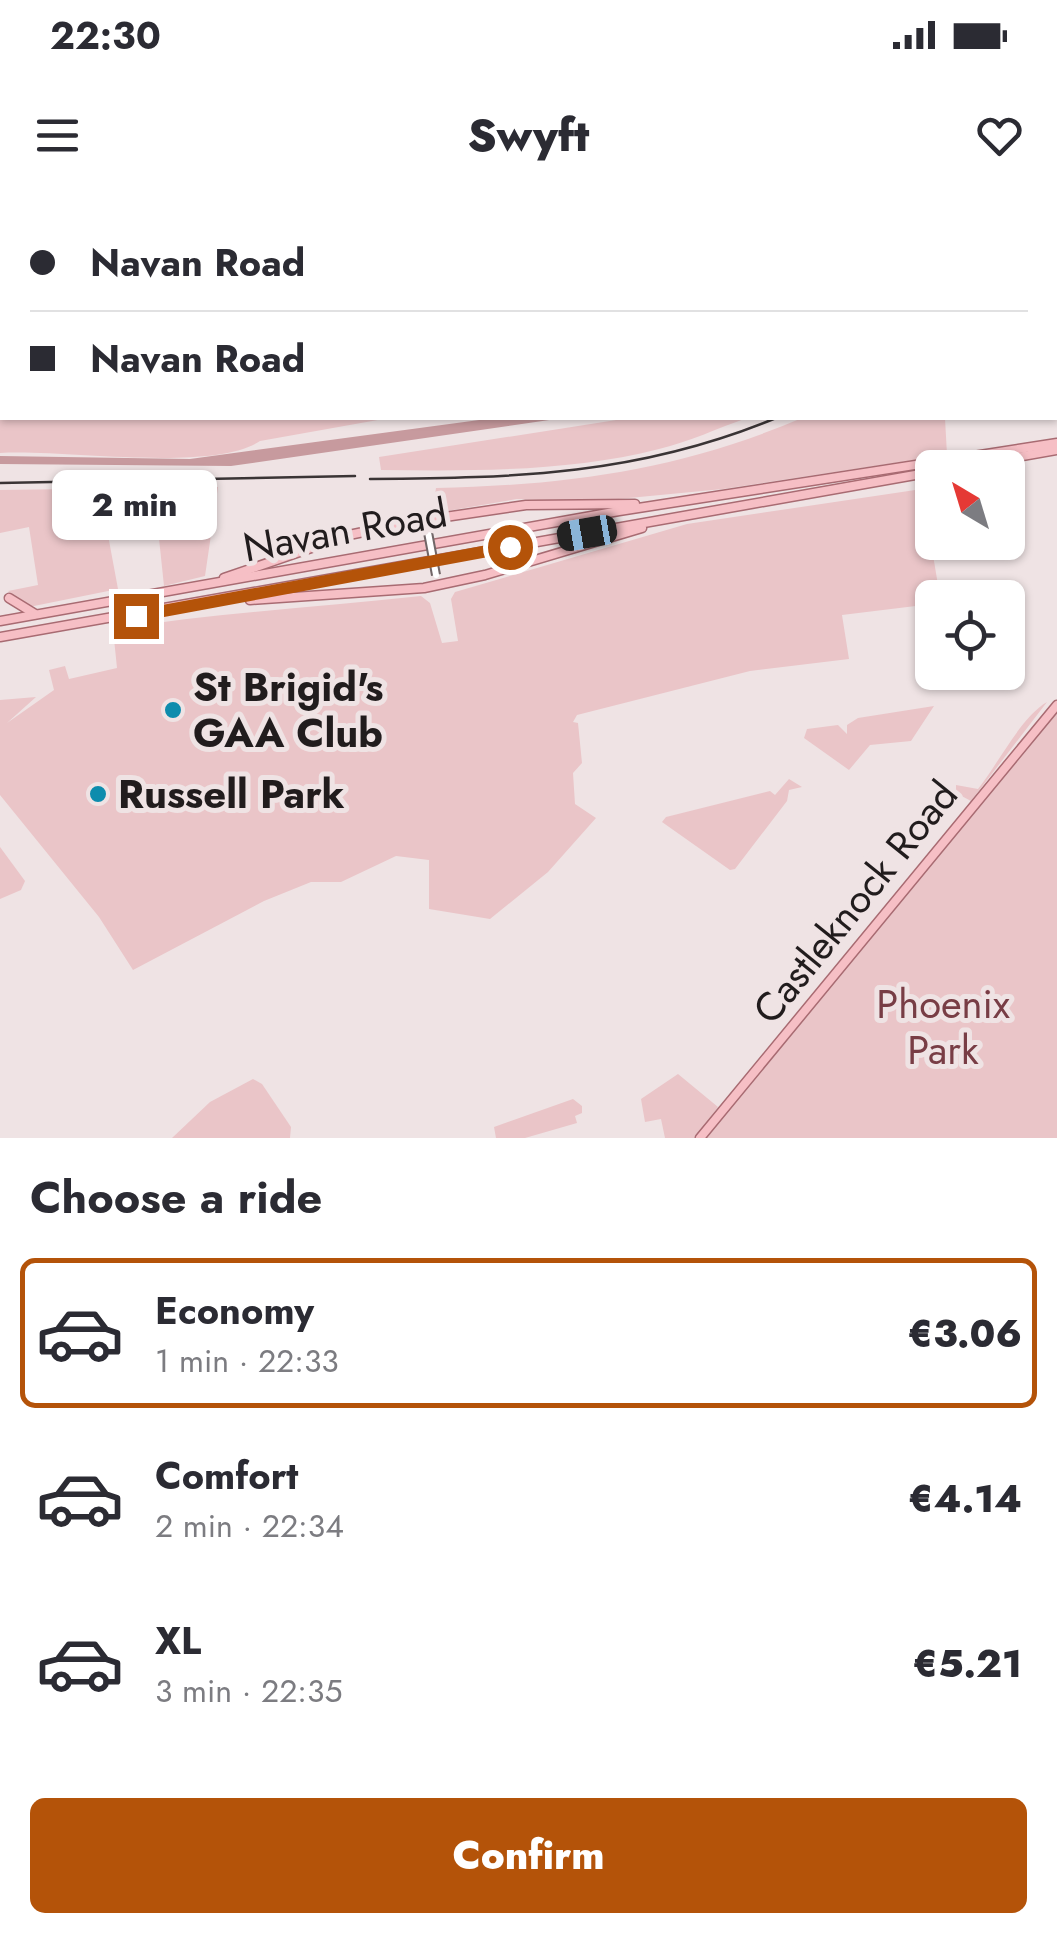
<!DOCTYPE html>
<meta charset="utf-8">
<style>
:root{--surface:#fff;--page:#f2f2f3;--text:#2b2b33;--muted:#7c7c81;--line:#e1e1e2;--accent:#b45309}
body{margin:0;font-family:Jost,sans-serif;background:var(--page);color:var(--text);height:100vh;display:flex;flex-direction:column;font-size:38px;white-space:nowrap}
*{box-sizing:border-box;margin:0}
p{font-size:32px;color:var(--muted)}
.icon{flex:none;width:55px;height:55px;fill:none;stroke:currentColor;stroke-width:2;stroke-linecap:round;stroke-linejoin:round}
.map{position:relative;height:938px;overflow:hidden}
.sheet{display:flex;flex-direction:column;background:var(--surface);flex:1}
.sheet>*{flex:none}
.hud{position:absolute;left:0px;top:0px;width:1058px;height:220px;box-shadow:0 2px 8px #0004;display:grid;align-content:center;height:220px;padding:0 30px;background:var(--surface)}
.needle{width:65px;rotate:322deg}
.tools{position:absolute;left:915px;top:250px;display:grid;gap:20px}
.tools a{display:grid;place-items:center;width:110px;height:110px;border-radius:15px;background:var(--surface);box-shadow:0 2px 8px #0004;font-size:50px}
.end{position:absolute;width:45px;height:45px;margin:-22px;border:12px solid #b45309;background:#fff;box-shadow:0 0 0 5px #fff}
.from{border-radius:50%}
.bubble{position:absolute;height:70px;border-radius:15px;background:var(--surface);box-shadow:0 2px 8px #0004;font-size:32px;font-weight:800;line-height:70px;text-align:center}
.car{position:absolute;width:30px;height:60px;margin:-30px -15px;border-radius:12px;box-shadow:0 0 8px 2px #0007;background:linear-gradient(#222 24%,#8ab4d8 0 40%,#222 0 76%,#8ab4d8 0 86%,#222 0)}
.hud b{display:flex;align-items:center;gap:35px;height:95px;font-size:38px}
.hud b+b{border-top:2px solid var(--line)}
.hud i{width:25px;height:25px;background:var(--text)}
ul{padding:0;list-style:none}
li{display:flex;align-items:center;gap:30px;height:150px;margin:0 20px 15px;padding:0 10px;border:5px solid transparent;border-radius:15px}
li div{flex:1}
li b{display:block;font-size:38px}
li em{font-style:normal;font-weight:800}
li.current{border-color:var(--accent)}
li>.icon{width:90px;height:90px;stroke-width:1.5}
h2{padding:0 30px;font-size:45px;line-height:120px}
.primary-button{display:flex;gap:20px;margin-top:auto;padding:20px 30px}
.primary-button a{flex:1;height:115px;border-radius:15px;background:var(--accent);color:#fff;font-size:40px;font-weight:800;line-height:115px;text-align:center}
.status{display:flex;justify-content:space-between;align-items:center;height:70px;padding:0 50px;background:var(--surface);direction:ltr}
.status svg{height:28px;fill:currentColor}
header{display:flex;justify-content:space-between;align-items:center;height:130px;padding:0 30px;background:var(--surface);font-size:45px;font-weight:800}
.map>svg:first-child{display:block}
.green{fill:#eac5c8}
.water{fill:#c79a9e}
.lines{fill:none;stroke-linecap:round;stroke-linejoin:round}
.river{stroke:#c79a9e;stroke-width:10}
.minor-casing{stroke:#716667;stroke-width:10}
.major-casing{stroke:#a86b72;stroke-width:11}
.minor{stroke:#fff;stroke-width:6}
.major{stroke:#f6bfc5;stroke-width:8}
.rail{stroke:#3a3435;stroke-width:2.5}
.minor-bridge-casing{stroke:#716667;stroke-width:10;stroke-linecap:butt}
.minor-bridge{stroke:#fff;stroke-width:6}
.route{stroke:#b45309;stroke-width:12}
.poi-dot{fill:#0d8cad;stroke:#efe3e4;stroke-width:4}
.labels{text-anchor:middle;stroke-width:10;stroke-linejoin:round;paint-order:stroke}
.street-label{font-size:40px;fill:#211c1d;stroke:#efe3e4}
.poi-label{font-size:40px;font-weight:bold;fill:#211c1d;stroke:#efe3e4;text-anchor:start}
.park-label{font-size:40px;fill:#783d45;stroke:#efe3e4}
</style>
<div class="status"><b>22:30</b><svg viewBox="0 0 49 12"><path d="M0 12V9h3v3zM5 12V6h3v6zM10 12V3h3v9zM15 12V0h3v12zM26 1h20v11H26zM47 4h2v5h-2z"/></svg></div>
<header><svg class="icon" aria-label="menu" viewBox="0 0 24 24"><path d="M4 6h16M4 12h16M4 18h16"/></svg>Swyft<svg class="icon" aria-label="heart" viewBox="0 0 24 24"><path d="M12 20l-8-8c-3-5 5-10 8-4 3-6 11-1 8 4z"/></svg></header>
<div class="map">
<svg width="1057" height="938" viewBox="0 0 1057 938">
<rect width="100%" height="100%" fill="#efe3e4"/>
<!-- green -->
<g class="green">
<path d="M 0,0 L 508,0 L 2,2 L 0,160 Z"/>
<path d="M 0,166 L 2,218 L 389,218 L 260,241 C 213,273 64,249 0,253 Z"/>
<path d="M 629,218 L 747,218 C 718,228 689,242 659,249 C 569,272 473,271 381,270 L 379,257 Z"/>
<path d="M 802,218 L 945,218 L 947,255 L 723,289 L 587,302 L 517,299 L 447,311 L 435,294 L 436,288 C 568,285 680,270 802,218 Z"/>
<path d="M 218,287 L 205,376 L 164,386 L 156,310 L 105,319 L 118,389 L 29,407 L 8,391 L 38,385 L 29,327 L 0,333 L 0,290 Z"/>
<path d="M 922,289 L 940,397 L 932,398 L 932,404 L 842,415 L 849,459 L 750,471 L 577,515 L 573,522 L 578,523 L 582,563 L 573,573 L 575,604 L 596,618 L 548,672 L 490,719 L 429,709 L 429,660 L 396,656 L 341,682 L 311,682 L 264,701 L 133,770 L 99,717 L 0,595 L 0,500 L 36,497 L 7,523 L 54,490 L 49,470 L 65,466 L 69,479 L 117,468 L 113,429 C 216,413 318,407 421,396 L 430,403 L 442,443 L 458,441 L 451,399 L 455,392 L 687,324 Z"/>
<path d="M 1047,502 L 971,601 L 956,593 L 956,585 L 978,589 C 998,564 1021,517 1047,502 Z"/>
<path d="M 934,506 L 911,541 L 870,545 L 849,570 L 804,538 L 807,529 L 838,525 L 847,534 L 847,525 L 858,518 Z"/>
<path d="M 1057,512 L 1057,938 L 706,938 Z"/>
<path d="M 789,579 L 802,587 L 789,590 L 787,601 L 735,669 L 730,670 L 662,622 L 666,617 L 770,591 L 775,595 Z"/>
<path d="M 0,647 L 25,681 L 21,690 L 0,699 Z"/>
<path d="M 678,874 L 718,907 L 695,938 L 665,938 L 661,919 L 645,922 L 641,899 Z"/>
<path d="M 253,879 L 262,884 L 291,927 L 290,938 L 172,938 L 210,902 Z"/>
<path d="M 573,899 L 582,906 L 582,913 L 575,916 L 577,923 L 525,938 L 496,938 L 494,927 Z"/>
</g>
<!-- water -->
<path class="water" d="M 494,218 L 563,218 L 231,266 L 0,264 L 0,256 L 190,259 Z"/>
<g class="lines">
<!-- river -->
<g class="river">
<path d="M 259,2 L 259,0"/>
<path d="M 0,145 L 2,144"/>
</g>
<!-- minor casing -->
<g class="minor-casing">
<path id="minor" d="M 1055,0 L 1057,2"/>
</g>
<!-- major casing -->
<g class="major-casing">
<g id="major">
<path d="M 515,2 L 538,0"/>
<path d="M 0,163 L 2,162"/>
<path d="M 955,268 L 1057,250"/>
<path d="M 224,378 L 349,335 L 411,322 L 526,305 L 635,304"/>
<path d="M 9,398 L 35,414"/>
<path d="M 250,400 L 424,388 L 485,375 L 642,328"/>
<path d="M 0,421 L 619,311 L 1057,243"/>
<path d="M 0,437 L 932,272"/>
<path d="M 700,938 L 1057,505"/>
</g>
</g>
<!-- minor -->
<use href="#minor" class="minor"/>
<!-- major -->
<use href="#major" class="major"/>
<!-- rail -->
<g class="rail">
<path d="M 1051,2 L 1054,0"/>
<path d="M 370,279 C 516,278 639,275 776,218"/>
<path d="M 0,283 L 355,276"/>
</g>
<!-- minor-bridge casing -->
<g class="minor-bridge-casing">
<path id="minor-bridge" d="M 427,327 L 436,375"/>
</g>
<!-- minor-bridge -->
<use href="#minor-bridge" class="minor-bridge"/>
</g>
<g class="lines">
<!-- route -->
<path class="route" d="M 136,416 L 510,347"/>
</g>
<!-- markers -->
<g class="poi-dot">
<circle cx="173" cy="510" r="10"/>
<circle cx="98" cy="594" r="10"/>
</g>
<g class="labels">
<!-- street labels -->
<g class="street-label">
<text transform="translate(345 330) rotate(-10)" y="14">Navan Road</text>
<text transform="translate(855 702) rotate(-51)" y="14">Castleknock Road</text>
</g>
<!-- poi labels -->
<g class="poi-label">
<text x="193" y="501">St Brigid's<tspan x="193" dy="46">GAA Club</tspan></text>
<text x="118" y="608">Russell Park</text>
</g>
<!-- park labels -->
<g class="park-label">
<text x="943" y="818">Phoenix<tspan x="943" dy="46">Park</tspan></text>
</g>
</g>
</svg>
<div class="tools">
<a><svg class="needle" viewBox="-14 -14 28 28"><path d="M0-13l5 13h-10z" fill="#e53935"/><path d="M0 13l5-13h-10z" fill="#7c7c81"/></svg></a>
<a><svg class="icon" aria-label="locate" viewBox="0 0 24 24"><circle cx="12" cy="12" r="6"/><path d="M12 2v4M12 18v4M2 12h4M18 12h4"/></svg></a>
</div>
<i class="end from" style="left:510px;top:347px"></i>
<i class="end" style="left:136px;top:416px"></i>
<div class="bubble" style="left:52px;top:270px;width:165px">2 min</div>
<i class="car" style="left:587px;top:333px;rotate:260deg"></i>
<div class="hud">
<b><i class="from"></i>Navan Road</b>
<b><i></i>Navan Road</b>
</div>
</div>
<section class="sheet">
<h2>Choose a ride</h2>
<ul>
<li class="current"><svg class="icon" aria-label="car" viewBox="0 0 24 24"><path d="M5 17H2v-5l4-1 3-4h7l3 4 3 1v5h-3M9 17h6M6 11h13"/><circle cx="7" cy="17" r="2"/><circle cx="17" cy="17" r="2"/></svg><div><b>Economy</b><p>1 min · 22:33</p></div><em>€3.06</em></li>
<li><svg class="icon" aria-label="car" viewBox="0 0 24 24"><path d="M5 17H2v-5l4-1 3-4h7l3 4 3 1v5h-3M9 17h6M6 11h13"/><circle cx="7" cy="17" r="2"/><circle cx="17" cy="17" r="2"/></svg><div><b>Comfort</b><p>2 min · 22:34</p></div><em>€4.14</em></li>
<li><svg class="icon" aria-label="car" viewBox="0 0 24 24"><path d="M5 17H2v-5l4-1 3-4h7l3 4 3 1v5h-3M9 17h6M6 11h13"/><circle cx="7" cy="17" r="2"/><circle cx="17" cy="17" r="2"/></svg><div><b>XL</b><p>3 min · 22:35</p></div><em>€5.21</em></li>
</ul>
<div class="primary-button"><a>Confirm</a></div>
</section>
